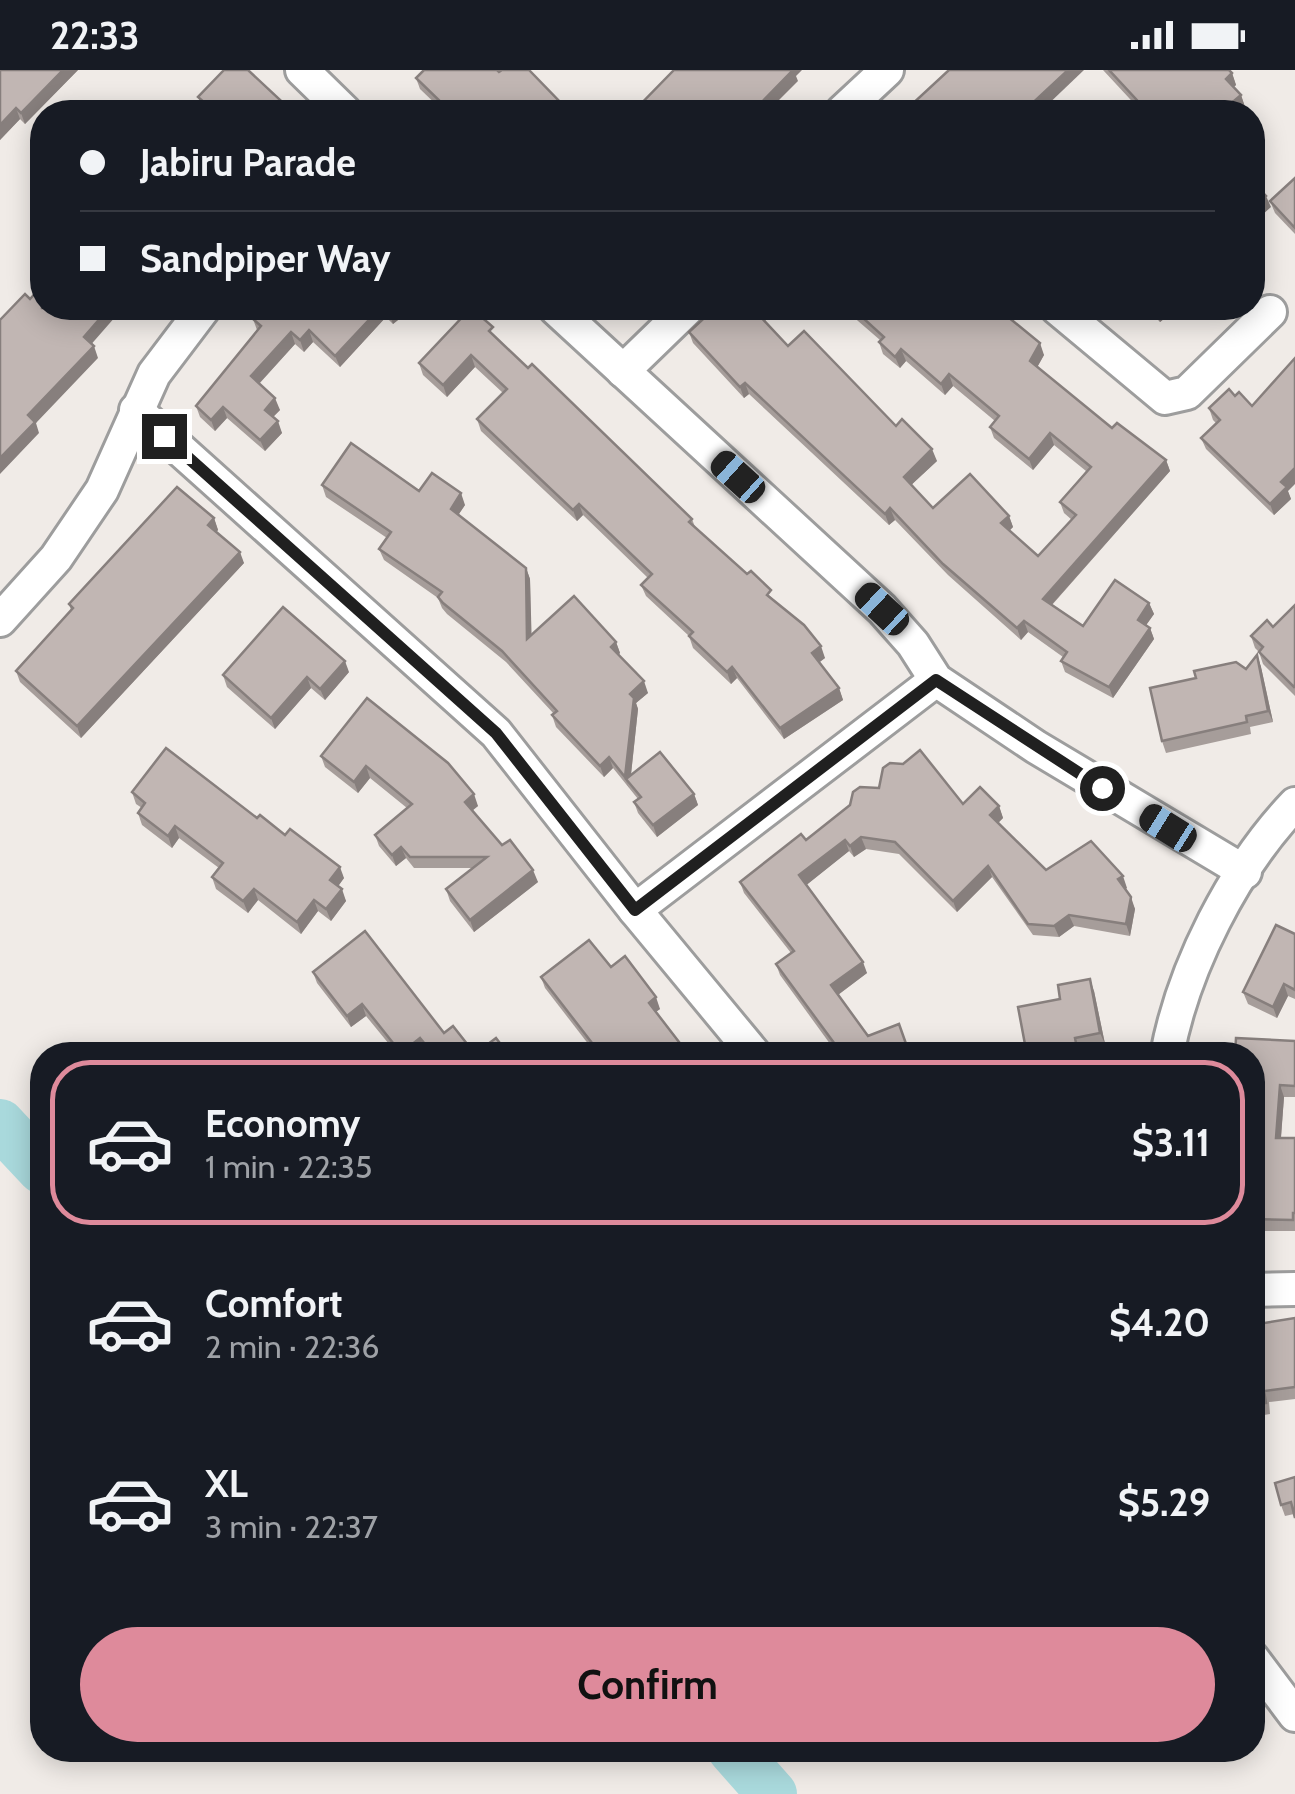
<!DOCTYPE html>
<meta charset="utf-8">
<style>
:root{--surface:#171b24;--page:#20242c;--text:#f1f3f6;--muted:#9ea1a6;--line:#363941;--accent:#de8a9b}
body{margin:0;font-family:Cabin,sans-serif;background:var(--page);color:var(--text);height:100vh;display:flex;flex-direction:column;font-size:38px;white-space:nowrap}
*{box-sizing:border-box;margin:0}
p{font-size:32px;color:var(--muted)}
.icon{flex:none;width:55px;height:55px;fill:none;stroke:currentColor;stroke-width:2;stroke-linecap:round;stroke-linejoin:round}
.map{position:relative;flex:1;overflow:hidden}
.panel{position:absolute;left:30px;top:972px;width:1235px;height:720px;display:flex;flex-direction:column;background:var(--surface);border-radius:40px;box-shadow:0 5px 25px #0003}
.panel>*{flex:none}
.guide{position:absolute;left:30px;top:30px;width:1235px;height:220px;border-radius:40px;box-shadow:0 5px 25px #0003;display:grid;align-content:center;height:220px;padding:0 50px;background:var(--surface)}
.end{position:absolute;width:45px;height:45px;margin:-22px;border:12px solid #202020;background:#fff;box-shadow:0 0 0 5px #fff}
.from{border-radius:50%}
.car{position:absolute;width:30px;height:60px;margin:-30px -15px;border-radius:12px;box-shadow:0 0 8px 2px #0007;background:linear-gradient(#222 24%,#8ab4d8 0 40%,#222 0 76%,#8ab4d8 0 86%,#222 0)}
.guide b{display:flex;align-items:center;gap:35px;height:95px;font-size:38px}
.guide b+b{border-top:2px solid var(--line)}
.guide i{width:25px;height:25px;background:var(--text)}
ul{padding:18px 0 0;list-style:none}
li{display:flex;align-items:center;gap:30px;height:165px;margin:0 20px 15px;padding:0 30px;border:5px solid transparent;border-radius:40px}
li div{flex:1}
li b{display:block;font-size:38px}
li em{font-style:normal;font-weight:700}
li.on{border-color:var(--accent)}
li>.icon{width:90px;height:90px;stroke-width:1.5}
.button{display:flex;gap:20px;margin-top:auto;padding:20px 50px}
.button a{flex:1;height:115px;border-radius:60px;background:var(--accent);color:#111;font-size:40px;font-weight:700;line-height:115px;text-align:center}
.status{display:flex;justify-content:space-between;align-items:center;height:70px;padding:0 50px;background:var(--surface);direction:ltr}
.status svg{height:28px;fill:currentColor}
.map>svg:first-child{display:block}
.lines{fill:none;stroke-linecap:round;stroke-linejoin:round}
.river{stroke:#a9d9dc;stroke-width:50}
.minor-casing{stroke:#9d9d9d;stroke-width:38}
.minor{stroke:#fff;stroke-width:32}
.wall{fill:#a69d9a}
.shaded-wall{fill:#877f7d}
.building{fill:#c1b6b3;stroke:#877f7d;stroke-width:2.5}
.route{stroke:#202020;stroke-width:12}
</style>
<div class="status"><b>22:33</b><svg viewBox="0 0 49 12"><path d="M0 12V9h3v3zM5 12V6h3v6zM10 12V3h3v9zM15 12V0h3v12zM26 1h20v11H26zM47 4h2v5h-2z"/></svg></div>
<div class="map">
<svg width="1295" height="1724" viewBox="0 0 1295 1724">
<rect width="100%" height="100%" fill="#f0ebe7"/>
<g class="lines">
<!-- river -->
<g class="river">
<path d="M 0,1054 L 42,1099"/>
<path d="M 733,1680 L 772,1724"/>
</g>
<!-- minor casing -->
<g class="minor-casing">
<g id="minor">
<path d="M 302,0 L 345,42"/>
<path d="M 842,42 L 887,0"/>
<path d="M 555,238 L 882,539 L 913,574 L 936,610 L 1036,677 L 1245,802"/>
<path d="M 1057,238 L 1165,328 L 1187,323 L 1270,242"/>
<path d="M 623,301 L 688,238"/>
<path d="M 136,340 L 496,663 L 635,840 L 936,610"/>
<path d="M 0,550 L 56,488 L 102,420 L 154,304 L 204,238"/>
<path d="M 635,840 L 755,985"/>
<path d="M 1167,985 C 1183,898 1234,798 1295,734"/>
<path d="M 1252,1220 L 1295,1219"/>
<path d="M 1252,1588 L 1295,1645"/>
</g>
</g>
<!-- minor -->
<use href="#minor" class="minor"/>
</g>
<!-- wall -->
<g class="wall">
<path d="M 0,0 L 78,0 L 25,54 L 20,49 L 0,70 Z"/>
<path d="M 1103,0 L 1229,0 L 1232,3 L 1236,15 L 1234,17 L 1241,25 L 1245,37 L 1239,42 L 1142,42 Z"/>
<path d="M 499,2 L 564,42 L 444,42 L 420,19 L 416,8 Z"/>
<path d="M 198,27 L 293,42 L 207,42 L 203,38 Z"/>
<path d="M 1295,108 L 1295,164 L 1275,143 L 1270,131 Z"/>
<path d="M 264,238 L 413,238 L 393,254 L 386,247 L 340,297 L 313,272 L 304,282 L 295,274 L 259,314 L 280,340 L 273,347 L 282,363 L 265,381 L 227,348 L 215,361 L 200,347 L 196,336 L 257,260 L 253,249 Z"/>
<path d="M 843,238 L 997,238 L 1044,285 L 1037,297 L 1112,358 L 1166,390 L 1170,401 L 1052,535 L 1083,556 L 1149,533 L 1154,544 L 1146,555 L 1150,558 L 1154,569 L 1113,628 L 1065,602 L 1061,591 L 1063,587 L 1028,562 L 1021,570 L 948,505 L 895,450 L 889,455 L 749,324 L 744,328 L 693,273 L 689,262 L 774,242 L 765,251 L 788,276 L 896,356 L 937,391 L 911,415 L 933,438 L 1009,446 L 1013,457 L 1009,461 L 1038,486 L 1072,450 L 1064,443 L 1060,432 L 1086,401 L 1054,375 L 1033,400 L 994,368 L 990,357 L 995,351 L 953,316 L 945,325 L 906,291 L 900,298 L 883,284 L 879,272 L 880,270 Z"/>
<path d="M 1146,238 L 1178,238 L 1160,252 Z"/>
<path d="M 497,269 L 692,449 L 695,457 L 775,531 L 825,588 L 819,592 L 839,618 L 843,630 L 784,669 L 737,608 L 731,614 L 693,578 L 689,566 L 646,526 L 641,515 L 648,508 L 583,445 L 577,451 L 481,361 L 477,349 L 503,323 L 475,297 L 447,327 L 423,305 L 419,293 Z"/>
<path d="M 1235,326 L 1252,336 L 1291,429 L 1274,445 L 1206,379 L 1201,368 L 1216,353 L 1213,350 L 1209,338 Z"/>
<path d="M 322,415 L 419,421 L 465,435 L 458,445 L 526,498 L 530,509 L 531,565 L 616,572 L 620,583 L 618,585 L 648,623 L 636,633 L 638,639 L 631,705 L 694,724 L 698,735 L 657,767 L 638,743 L 634,732 L 638,729 L 613,698 L 604,707 L 556,657 L 552,645 L 554,644 L 506,592 L 447,544 L 442,538 L 438,528 L 384,490 L 379,479 L 387,468 L 326,427 Z"/>
<path d="M 214,448 L 218,460 L 216,462 L 244,493 L 81,668 L 20,612 L 16,601 L 71,540 L 69,534 Z"/>
<path d="M 1295,535 L 1295,626 L 1263,594 L 1259,582 L 1255,578 L 1251,566 L 1273,557 Z"/>
<path d="M 1257,585 L 1261,597 L 1273,652 L 1250,657 L 1251,664 L 1166,683 L 1162,671 L 1246,599 Z"/>
<path d="M 349,602 L 325,630 L 311,618 L 275,659 L 227,617 L 223,605 Z"/>
<path d="M 367,628 L 478,736 L 472,741 L 502,775 L 538,812 L 474,862 L 450,831 L 446,819 L 473,798 L 414,798 L 406,788 L 396,796 L 379,776 L 375,765 L 407,738 L 370,708 L 358,723 L 325,697 L 321,686 Z"/>
<path d="M 132,722 L 257,748 L 344,808 L 338,816 L 346,831 L 331,851 L 318,841 L 301,864 L 258,830 L 248,843 L 216,819 L 212,807 L 219,798 L 179,768 L 172,778 L 142,755 L 138,743 L 142,738 L 136,734 Z"/>
<path d="M 963,734 L 999,736 L 1003,748 L 998,753 L 1046,800 L 1127,818 L 1125,819 L 1135,839 L 1130,866 L 1074,856 L 1059,867 L 1033,865 L 992,807 L 957,842 L 899,784 L 866,779 L 854,787 L 849,781 L 806,815 L 867,903 L 838,925 L 868,966 L 833,978 L 780,905 L 776,894 L 791,883 L 744,823 L 740,812 L 806,770 Z"/>
<path d="M 1295,864 L 1295,929 L 1288,926 L 1277,948 L 1248,934 L 1243,922 Z"/>
<path d="M 611,897 L 660,939 L 596,984 L 545,918 L 541,907 Z"/>
<path d="M 313,902 L 444,963 L 475,984 L 509,985 L 429,985 L 425,979 L 417,985 L 398,985 L 366,946 L 351,957 L 317,913 Z"/>
<path d="M 1094,921 L 1105,974 L 1079,979 L 1080,985 L 1027,985 L 1060,929 Z"/>
<path d="M 1295,971 L 1295,1027 L 1284,1027 L 1281,1068 L 1295,1068 L 1295,1161 L 1252,1161 L 1252,985 Z"/>
<path d="M 1295,1248 L 1295,1329 L 1269,1332 L 1270,1344 L 1252,1347 L 1252,1255 Z"/>
<path d="M 1295,1407 L 1294,1444 L 1285,1446 L 1281,1435 Z"/>
</g>
<!-- shaded-wall -->
<g class="shaded-wall">
<path d="M 63,0 L 78,0 L 25,54 L 21,43 Z"/>
<path d="M 792,0 L 802,0 L 796,6 L 798,11 L 767,42 L 752,42 Z"/>
<path d="M 1068,0 L 1084,0 L 1040,42 L 1023,42 Z"/>
<path d="M 1232,3 L 1236,15 L 1230,20 L 1226,9 Z"/>
<path d="M 1241,25 L 1245,37 L 1239,42 L 1221,42 Z"/>
<path d="M 561,33 L 564,42 L 554,42 L 553,40 Z"/>
<path d="M 16,38 L 20,49 L 0,70 L 0,55 Z"/>
<path d="M 1266,126 L 1271,137 L 1252,154 L 1252,139 Z"/>
<path d="M 109,238 L 123,238 L 88,278 L 84,267 Z"/>
<path d="M 380,238 L 383,238 L 386,247 L 340,297 L 335,286 Z"/>
<path d="M 395,238 L 413,238 L 393,254 L 389,242 Z"/>
<path d="M 763,238 L 773,238 L 774,242 L 761,254 L 757,243 Z"/>
<path d="M 1160,238 L 1178,238 L 1160,252 L 1156,241 Z"/>
<path d="M 309,260 L 313,272 L 304,282 L 300,270 Z"/>
<path d="M 291,262 L 295,274 L 255,318 L 251,306 Z"/>
<path d="M 1040,273 L 1044,285 L 1034,303 L 1030,291 Z"/>
<path d="M 94,276 L 98,288 L 36,353 L 39,363 L 0,404 L 0,388 L 28,345 Z"/>
<path d="M 901,279 L 906,291 L 900,298 L 895,287 Z"/>
<path d="M 471,285 L 475,297 L 447,327 L 443,315 Z"/>
<path d="M 949,304 L 953,316 L 945,325 L 941,314 Z"/>
<path d="M 745,313 L 749,324 L 744,328 L 740,317 Z"/>
<path d="M 275,328 L 280,340 L 269,351 L 265,340 Z"/>
<path d="M 223,337 L 227,348 L 215,361 L 211,350 Z"/>
<path d="M 278,351 L 282,363 L 265,381 L 260,370 Z"/>
<path d="M 1050,363 L 1054,375 L 1033,400 L 1029,389 Z"/>
<path d="M 932,379 L 937,391 L 908,418 L 904,407 Z"/>
<path d="M 1166,390 L 1170,401 L 1047,540 L 1043,529 Z"/>
<path d="M 1295,398 L 1295,414 L 1288,421 L 1291,429 L 1274,445 L 1270,434 L 1281,412 Z"/>
<path d="M 461,423 L 465,435 L 455,450 L 451,439 Z"/>
<path d="M 579,434 L 583,445 L 577,451 L 573,440 Z"/>
<path d="M 890,438 L 895,450 L 889,455 L 885,444 Z"/>
<path d="M 1009,446 L 1013,457 L 1005,465 L 1001,453 Z"/>
<path d="M 214,448 L 218,460 L 212,467 L 208,455 Z"/>
<path d="M 240,482 L 244,493 L 81,668 L 77,656 Z"/>
<path d="M 526,498 L 530,509 L 532,580 L 527,569 Z"/>
<path d="M 1149,533 L 1154,544 L 1142,561 L 1138,550 Z"/>
<path d="M 1024,551 L 1028,562 L 1021,570 L 1017,558 Z"/>
<path d="M 1150,558 L 1154,569 L 1113,628 L 1109,617 Z"/>
<path d="M 616,572 L 620,583 L 615,588 L 611,577 Z"/>
<path d="M 821,576 L 825,588 L 816,595 L 812,583 Z"/>
<path d="M 1257,585 L 1261,597 L 1273,652 L 1268,641 Z"/>
<path d="M 345,591 L 349,602 L 325,630 L 320,619 Z"/>
<path d="M 732,597 L 737,608 L 731,614 L 727,602 Z"/>
<path d="M 307,607 L 311,618 L 275,659 L 271,648 Z"/>
<path d="M 644,611 L 648,623 L 636,633 L 638,639 L 630,713 L 626,709 L 629,719 L 625,707 L 630,624 Z"/>
<path d="M 839,618 L 843,630 L 784,669 L 780,658 Z"/>
<path d="M 609,687 L 613,698 L 604,707 L 600,696 Z"/>
<path d="M 366,696 L 370,708 L 358,723 L 354,712 Z"/>
<path d="M 474,724 L 478,736 L 469,743 L 465,732 Z"/>
<path d="M 694,724 L 698,735 L 657,767 L 653,755 Z"/>
<path d="M 999,736 L 1003,748 L 995,756 L 990,745 Z"/>
<path d="M 175,756 L 179,768 L 172,778 L 168,766 Z"/>
<path d="M 861,767 L 866,779 L 854,787 L 850,776 Z"/>
<path d="M 845,770 L 849,781 L 804,817 L 799,805 Z"/>
<path d="M 401,777 L 406,788 L 396,796 L 392,785 Z"/>
<path d="M 988,796 L 992,807 L 957,842 L 953,831 Z"/>
<path d="M 340,797 L 344,808 L 334,822 L 330,810 Z"/>
<path d="M 533,800 L 538,812 L 474,862 L 470,850 Z"/>
<path d="M 1123,806 L 1127,818 L 1122,821 L 1118,809 Z"/>
<path d="M 254,819 L 258,830 L 248,843 L 243,831 Z"/>
<path d="M 342,819 L 346,831 L 331,851 L 326,839 Z"/>
<path d="M 1131,827 L 1135,839 L 1130,866 L 1126,854 Z"/>
<path d="M 314,830 L 318,841 L 301,864 L 297,852 Z"/>
<path d="M 1069,845 L 1074,856 L 1059,867 L 1054,856 Z"/>
<path d="M 863,892 L 867,903 L 835,927 L 831,915 Z"/>
<path d="M 1090,909 L 1094,921 L 1105,974 L 1100,963 Z"/>
<path d="M 1284,914 L 1288,926 L 1277,948 L 1273,937 Z"/>
<path d="M 656,927 L 660,939 L 653,944 L 649,933 Z"/>
<path d="M 362,934 L 366,946 L 351,957 L 347,946 Z"/>
<path d="M 420,968 L 425,979 L 417,985 L 402,985 L 401,983 Z"/>
<path d="M 1280,1015 L 1284,1027 L 1280,1079 L 1276,1068 Z"/>
</g>
<!-- building -->
<g class="building">
<path d="M 0,0 L 63,0 L 21,43 L 16,38 L 0,55 Z"/>
<path d="M 224,0 L 248,0 L 293,42 L 215,42 L 198,27 Z"/>
<path d="M 424,0 L 497,0 L 499,2 L 502,0 L 529,0 L 561,33 L 553,40 L 555,42 L 451,42 L 416,8 Z"/>
<path d="M 674,0 L 793,0 L 752,42 L 633,42 Z"/>
<path d="M 949,0 L 1068,0 L 1023,42 L 914,42 L 909,37 Z"/>
<path d="M 1109,0 L 1229,0 L 1232,3 L 1226,9 L 1241,25 L 1221,42 L 1148,42 Z"/>
<path d="M 1295,108 L 1295,158 L 1270,131 Z"/>
<path d="M 1252,111 L 1266,126 L 1252,139 Z"/>
<path d="M 42,216 L 42,238 L 109,238 L 84,267 L 94,276 L 28,345 L 35,352 L 0,388 L 0,250 L 25,224 L 30,229 Z"/>
<path d="M 264,238 L 380,238 L 335,286 L 309,260 L 300,270 L 291,262 L 251,306 L 275,328 L 265,340 L 278,351 L 260,370 L 223,337 L 211,350 L 196,336 L 261,256 L 253,249 Z"/>
<path d="M 471,238 L 493,257 L 489,261 L 528,298 L 532,294 L 692,449 L 689,452 L 747,504 L 751,501 L 771,520 L 767,525 L 804,555 L 821,576 L 812,583 L 839,618 L 780,658 L 732,597 L 727,602 L 689,566 L 693,562 L 641,515 L 652,504 L 579,434 L 573,440 L 477,349 L 507,319 L 471,285 L 443,315 L 419,293 Z"/>
<path d="M 715,238 L 763,238 L 757,243 L 788,276 L 804,261 L 896,356 L 902,349 L 932,379 L 904,407 L 933,438 L 970,404 L 1009,446 L 1001,453 L 1038,486 L 1076,445 L 1060,432 L 1091,397 L 1050,363 L 1029,389 L 990,357 L 999,346 L 949,304 L 941,314 L 901,279 L 895,287 L 879,272 L 884,267 L 852,238 L 997,238 L 1040,273 L 1030,291 L 1112,358 L 1117,353 L 1166,390 L 1043,529 L 1083,556 L 1115,510 L 1149,533 L 1138,550 L 1150,558 L 1109,617 L 1061,591 L 1067,582 L 1024,551 L 1017,558 L 943,494 L 890,438 L 885,444 L 745,313 L 740,317 L 689,262 Z"/>
<path d="M 1295,288 L 1295,398 L 1281,412 L 1287,417 L 1270,434 L 1201,368 L 1220,350 L 1209,338 L 1229,319 L 1235,326 L 1239,322 L 1252,336 Z"/>
<path d="M 351,373 L 419,421 L 432,403 L 461,423 L 451,439 L 526,498 L 527,569 L 574,526 L 616,572 L 611,577 L 644,611 L 630,624 L 634,628 L 625,707 L 609,687 L 600,696 L 552,645 L 557,641 L 502,581 L 443,533 L 438,527 L 442,522 L 379,479 L 391,462 L 322,415 Z"/>
<path d="M 177,417 L 214,448 L 208,455 L 240,482 L 77,656 L 16,601 L 73,538 L 69,534 Z"/>
<path d="M 1295,535 L 1295,616 L 1294,617 L 1259,582 L 1263,577 L 1251,566 L 1267,550 L 1273,557 Z"/>
<path d="M 283,537 L 345,591 L 320,619 L 307,607 L 271,648 L 223,605 Z"/>
<path d="M 1257,585 L 1268,641 L 1246,646 L 1247,652 L 1162,671 L 1150,618 L 1196,608 L 1194,601 L 1236,592 L 1246,599 Z"/>
<path d="M 367,628 L 448,693 L 474,724 L 465,732 L 502,775 L 510,770 L 533,800 L 470,850 L 446,819 L 487,787 L 410,787 L 401,777 L 392,785 L 375,765 L 412,734 L 366,696 L 354,712 L 321,686 Z"/>
<path d="M 166,678 L 257,748 L 260,745 L 285,765 L 290,759 L 340,797 L 330,810 L 342,819 L 326,839 L 314,830 L 297,852 L 254,819 L 243,831 L 212,807 L 223,793 L 175,756 L 168,766 L 138,743 L 145,733 L 132,722 Z"/>
<path d="M 920,680 L 963,734 L 980,717 L 999,736 L 990,745 L 1046,800 L 1091,771 L 1123,806 L 1118,809 L 1131,827 L 1126,854 L 1069,845 L 1054,856 L 1028,854 L 988,796 L 953,831 L 895,772 L 861,767 L 850,776 L 845,770 L 799,805 L 863,892 L 831,915 L 868,966 L 899,954 L 910,985 L 816,985 L 837,977 L 776,894 L 794,881 L 740,812 L 801,764 L 806,770 L 850,735 L 853,722 L 860,717 L 879,718 L 883,698 L 890,693 L 903,694 Z"/>
<path d="M 660,682 L 694,724 L 653,755 L 634,732 L 641,727 L 626,709 Z"/>
<path d="M 1276,855 L 1295,864 L 1295,920 L 1284,914 L 1273,937 L 1243,922 Z"/>
<path d="M 365,861 L 444,963 L 453,956 L 475,984 L 496,968 L 509,985 L 434,985 L 420,968 L 401,983 L 362,934 L 347,946 L 313,902 Z"/>
<path d="M 589,870 L 611,897 L 625,886 L 656,927 L 649,933 L 689,985 L 595,985 L 599,982 L 541,907 Z"/>
<path d="M 1090,909 L 1100,963 L 1075,968 L 1077,978 L 1054,982 L 1055,985 L 1027,985 L 1018,937 L 1060,929 L 1058,915 Z"/>
<path d="M 1236,968 L 1295,971 L 1295,1016 L 1280,1015 L 1276,1068 L 1295,1068 L 1295,1143 L 1293,1143 L 1293,1150 L 1252,1149 L 1252,985 L 1235,985 Z"/>
<path d="M 1295,1248 L 1295,1317 L 1264,1321 L 1266,1333 L 1252,1335 L 1252,1255 Z"/>
<path d="M 1295,1407 L 1295,1448 L 1291,1432 L 1281,1435 L 1275,1413 Z"/>
</g>
<g class="lines">
<!-- route -->
<path class="route" d="M 164,366 L 496,663 L 635,840 L 936,610 L 1102,718"/>
</g>
</svg>
<i class="end from" style="left:1102px;top:718px"></i>
<i class="end" style="left:164px;top:366px"></i>
<i class="car" style="left:738px;top:407px;rotate:312deg"></i>
<i class="car" style="left:882px;top:539px;rotate:313deg"></i>
<i class="car" style="left:1168px;top:758px;rotate:302deg"></i>
<div class="guide">
<b><i class="from"></i>Jabiru Parade</b>
<b><i></i>Sandpiper Way</b>
</div>
<section class="panel">
<ul>
<li class="on"><svg class="icon" aria-label="car" viewBox="0 0 24 24"><path d="M5 17H2v-5l4-1 3-4h7l3 4 3 1v5h-3M9 17h6M6 11h13"/><circle cx="7" cy="17" r="2"/><circle cx="17" cy="17" r="2"/></svg><div><b>Economy</b><p>1 min · 22:35</p></div><em>$3.11</em></li>
<li><svg class="icon" aria-label="car" viewBox="0 0 24 24"><path d="M5 17H2v-5l4-1 3-4h7l3 4 3 1v5h-3M9 17h6M6 11h13"/><circle cx="7" cy="17" r="2"/><circle cx="17" cy="17" r="2"/></svg><div><b>Comfort</b><p>2 min · 22:36</p></div><em>$4.20</em></li>
<li><svg class="icon" aria-label="car" viewBox="0 0 24 24"><path d="M5 17H2v-5l4-1 3-4h7l3 4 3 1v5h-3M9 17h6M6 11h13"/><circle cx="7" cy="17" r="2"/><circle cx="17" cy="17" r="2"/></svg><div><b>XL</b><p>3 min · 22:37</p></div><em>$5.29</em></li>
</ul>
<div class="button"><a>Confirm</a></div>
</section>
</div>
